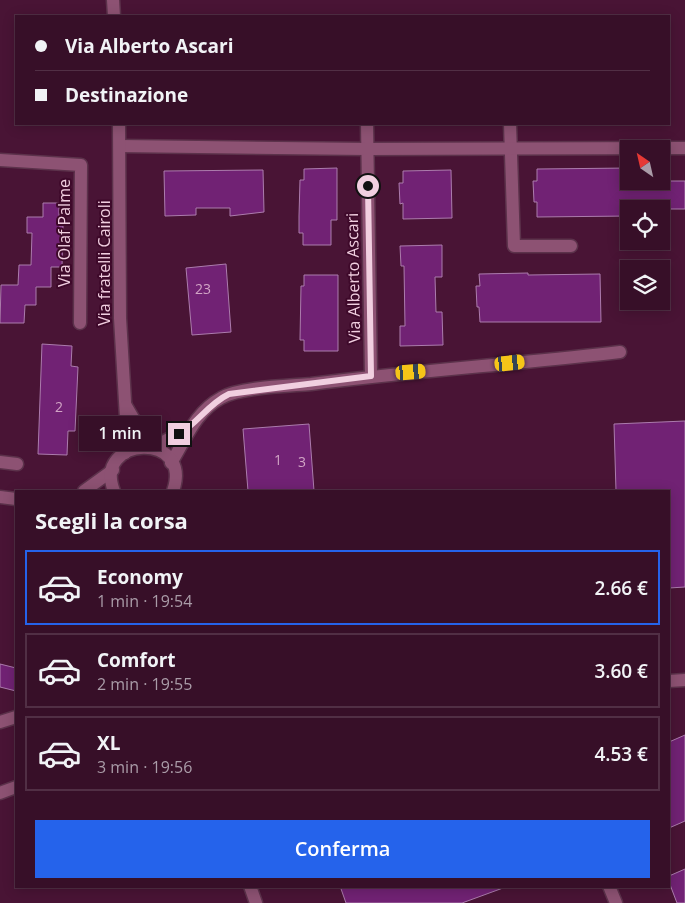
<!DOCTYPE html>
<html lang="it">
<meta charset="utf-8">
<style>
:root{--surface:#370f28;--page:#421d34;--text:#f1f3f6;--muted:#aa9ca8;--line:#512f45;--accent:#2563eb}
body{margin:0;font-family:"Open Sans",sans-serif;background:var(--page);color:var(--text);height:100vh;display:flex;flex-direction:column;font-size:19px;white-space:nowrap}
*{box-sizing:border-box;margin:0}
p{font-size:16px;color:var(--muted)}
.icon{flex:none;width:28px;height:28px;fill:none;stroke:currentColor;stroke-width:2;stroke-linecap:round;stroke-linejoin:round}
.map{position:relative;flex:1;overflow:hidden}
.side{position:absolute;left:15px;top:490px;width:655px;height:398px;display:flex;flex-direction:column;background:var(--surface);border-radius:0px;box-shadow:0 2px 12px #0003,0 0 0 1px var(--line)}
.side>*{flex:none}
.hud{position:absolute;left:15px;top:15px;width:655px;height:110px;border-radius:0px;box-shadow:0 2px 12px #0003,0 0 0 1px var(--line);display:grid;align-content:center;height:110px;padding:0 20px;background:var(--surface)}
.needle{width:32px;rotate:326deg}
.fabs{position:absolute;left:620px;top:140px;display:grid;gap:10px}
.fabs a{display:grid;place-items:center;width:50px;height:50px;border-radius:0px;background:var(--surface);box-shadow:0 2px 12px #0003,0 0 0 1px var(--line);font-size:25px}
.end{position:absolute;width:22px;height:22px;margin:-11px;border:6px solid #f1cfe0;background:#111;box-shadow:0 0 0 2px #111}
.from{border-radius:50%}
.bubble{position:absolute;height:35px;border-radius:0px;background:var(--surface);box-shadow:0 2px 12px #0003,0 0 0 1px var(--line);font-size:16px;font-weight:600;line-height:35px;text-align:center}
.car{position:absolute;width:15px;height:30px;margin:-15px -8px;border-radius:6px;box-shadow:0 0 4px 1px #0007;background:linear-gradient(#f5c518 24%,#345 0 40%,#f5c518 0 76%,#345 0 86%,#f5c518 0)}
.hud b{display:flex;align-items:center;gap:18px;height:48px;font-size:19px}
.hud b+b{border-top:1px solid var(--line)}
.hud i{width:12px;height:12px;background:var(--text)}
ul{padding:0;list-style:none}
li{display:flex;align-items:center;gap:15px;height:75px;margin:0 10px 8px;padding:0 10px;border:2px solid var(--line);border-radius:0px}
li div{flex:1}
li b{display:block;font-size:19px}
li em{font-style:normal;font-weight:600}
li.active{border-color:var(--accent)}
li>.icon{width:45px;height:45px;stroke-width:1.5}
h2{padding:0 20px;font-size:22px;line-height:60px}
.primary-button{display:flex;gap:10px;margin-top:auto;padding:10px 20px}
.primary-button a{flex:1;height:58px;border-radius:0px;background:var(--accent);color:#fff;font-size:20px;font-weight:600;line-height:58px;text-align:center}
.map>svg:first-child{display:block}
.building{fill:#712274;stroke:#ac7cad}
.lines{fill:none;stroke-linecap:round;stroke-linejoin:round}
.street-casing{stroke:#5c324b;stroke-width:15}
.secondary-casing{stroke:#5c324b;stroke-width:15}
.street{stroke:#8d5273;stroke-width:12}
.secondary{stroke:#8d5273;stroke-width:12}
.route{stroke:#f1cfe0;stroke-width:6}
.labels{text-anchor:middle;stroke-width:4;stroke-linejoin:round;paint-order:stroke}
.number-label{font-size:14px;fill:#d1a4c5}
.street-label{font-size:16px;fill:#f1cfe0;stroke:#3e092a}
</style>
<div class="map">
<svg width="685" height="903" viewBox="0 0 685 903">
<rect width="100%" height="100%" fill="#491435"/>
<!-- building -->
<g class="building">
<path d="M 337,168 L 337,220 L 331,220 L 331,245 L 303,245 L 303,233 L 299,233 L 299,216 L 300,180 L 304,180 L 304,169 Z"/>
<path d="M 629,168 L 629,181 L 685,181 L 685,209 L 629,209 L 629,216 L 537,217 L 537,202 L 534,202 L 533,181 L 537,181 L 537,169 Z"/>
<path d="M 263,170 L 264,212 L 230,216 L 230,208 L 196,208 L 196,215 L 165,216 L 164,171 Z"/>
<path d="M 451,170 L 452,218 L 403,219 L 403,203 L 400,204 L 399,183 L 403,183 L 403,171 Z"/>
<path d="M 43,203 L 59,203 L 59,226 L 63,226 L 62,267 L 51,267 L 51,287 L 36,287 L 36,305 L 25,305 L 24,323 L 0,323 L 1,285 L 18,285 L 19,265 L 31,265 L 32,233 L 27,233 L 27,217 L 43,217 Z"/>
<path d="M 442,245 L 442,277 L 435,277 L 436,312 L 442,312 L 443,345 L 400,346 L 400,326 L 405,326 L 404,266 L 401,266 L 400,246 Z"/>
<path d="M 226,264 L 231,332 L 192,335 L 186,268 Z"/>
<path d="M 528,273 L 528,275 L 600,274 L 601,322 L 480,322 L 479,307 L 477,307 L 476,286 L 480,286 L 479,274 Z"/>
<path d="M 304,275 L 338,275 L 338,351 L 304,351 L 304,340 L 300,340 L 301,286 L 304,286 Z"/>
<path d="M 42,344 L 72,346 L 71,366 L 78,367 L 75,431 L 68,431 L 67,455 L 38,454 Z"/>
<path d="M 685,421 L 685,587 L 669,588 L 669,491 L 616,491 L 614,424 Z"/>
<path d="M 309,424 L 314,491 L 248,491 L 243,429 Z"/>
<path d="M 0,664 L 16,668 L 16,691 L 0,687 Z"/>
<path d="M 685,735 L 685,821 L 669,828 L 669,742 Z"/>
<path d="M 685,869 L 685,903 L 677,903 L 669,882 L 669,876 Z"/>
<path d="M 340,886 L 502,886 L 503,888 L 462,903 L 346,903 Z"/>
</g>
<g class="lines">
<!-- street casing -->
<g class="street-casing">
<g id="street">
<path d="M 367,124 L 371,376"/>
<path d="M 510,124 L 514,246 L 571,246"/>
<path d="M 120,146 L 367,149 L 685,148"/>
<path d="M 0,160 L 81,165 L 80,323"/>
<path d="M 153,447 L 190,428"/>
<path d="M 0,462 L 17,464"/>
<path d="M 171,463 C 186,439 195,412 221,398 C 240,387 288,386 311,384 C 414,371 517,364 620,352"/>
<path d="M 84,491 L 113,470"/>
<path d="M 0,497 L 16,499"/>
<path d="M 669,681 L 685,680"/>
<path d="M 0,722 L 16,717"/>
<path d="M 609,886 L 616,903"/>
</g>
</g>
<!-- secondary casing -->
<g class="secondary-casing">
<g id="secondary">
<path d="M 113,0 L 114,16"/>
<path d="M 119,124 L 120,318 L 127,435 L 125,453"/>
<path d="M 126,406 L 150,447"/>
<path d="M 114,491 C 92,436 194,431 173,491"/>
<path d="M 0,793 L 16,787"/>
<path d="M 250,886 L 256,903"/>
</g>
</g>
<!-- street -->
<use href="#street" class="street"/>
<!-- secondary -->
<use href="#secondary" class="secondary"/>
</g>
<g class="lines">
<!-- route -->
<path class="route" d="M 179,434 C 198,423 208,404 229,394 L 371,376 L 368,186"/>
</g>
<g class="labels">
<!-- number labels -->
<g class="number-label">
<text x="203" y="294">23</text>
<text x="59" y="412">2</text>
<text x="278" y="465">1</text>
<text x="302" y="467">3</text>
</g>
<!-- street labels -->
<g class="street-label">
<text transform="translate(64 233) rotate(-90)" y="6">Via Olaf Palme</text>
<text transform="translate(104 263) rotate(-90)" y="6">Via fratelli Cairoli</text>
<text transform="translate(353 278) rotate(-91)" y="6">Via Alberto Ascari</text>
</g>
</g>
</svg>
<div class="fabs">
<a><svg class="needle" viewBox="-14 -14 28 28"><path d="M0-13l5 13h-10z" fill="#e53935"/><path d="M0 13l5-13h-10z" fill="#aa9ca8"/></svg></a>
<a><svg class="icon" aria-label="locate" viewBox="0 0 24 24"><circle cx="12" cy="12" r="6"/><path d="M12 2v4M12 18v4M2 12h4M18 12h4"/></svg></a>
<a><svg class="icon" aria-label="layers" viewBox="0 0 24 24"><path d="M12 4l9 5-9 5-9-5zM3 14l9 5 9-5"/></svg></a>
</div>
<i class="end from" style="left:368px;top:186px"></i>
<i class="end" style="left:179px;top:434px"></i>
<div class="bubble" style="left:79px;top:416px;width:82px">1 min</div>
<i class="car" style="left:510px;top:363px;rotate:84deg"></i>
<i class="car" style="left:411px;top:372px;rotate:85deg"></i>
<div class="hud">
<b><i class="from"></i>Via Alberto Ascari</b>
<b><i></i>Destinazione</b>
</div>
<section class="side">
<h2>Scegli la corsa</h2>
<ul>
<li class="active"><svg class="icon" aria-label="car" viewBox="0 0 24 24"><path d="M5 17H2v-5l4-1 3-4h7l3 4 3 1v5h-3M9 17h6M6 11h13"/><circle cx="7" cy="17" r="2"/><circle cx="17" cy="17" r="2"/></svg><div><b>Economy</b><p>1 min · 19:54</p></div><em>2.66 €</em></li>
<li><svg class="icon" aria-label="car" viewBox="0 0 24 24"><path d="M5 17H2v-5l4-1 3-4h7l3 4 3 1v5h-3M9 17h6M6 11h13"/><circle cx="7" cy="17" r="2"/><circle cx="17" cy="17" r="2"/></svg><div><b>Comfort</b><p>2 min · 19:55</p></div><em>3.60 €</em></li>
<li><svg class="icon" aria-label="car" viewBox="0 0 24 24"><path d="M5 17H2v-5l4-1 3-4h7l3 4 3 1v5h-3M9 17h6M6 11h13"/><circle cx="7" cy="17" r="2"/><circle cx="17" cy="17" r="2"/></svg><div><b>XL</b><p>3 min · 19:56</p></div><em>4.53 €</em></li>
</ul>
<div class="primary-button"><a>Conferma</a></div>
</section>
</div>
